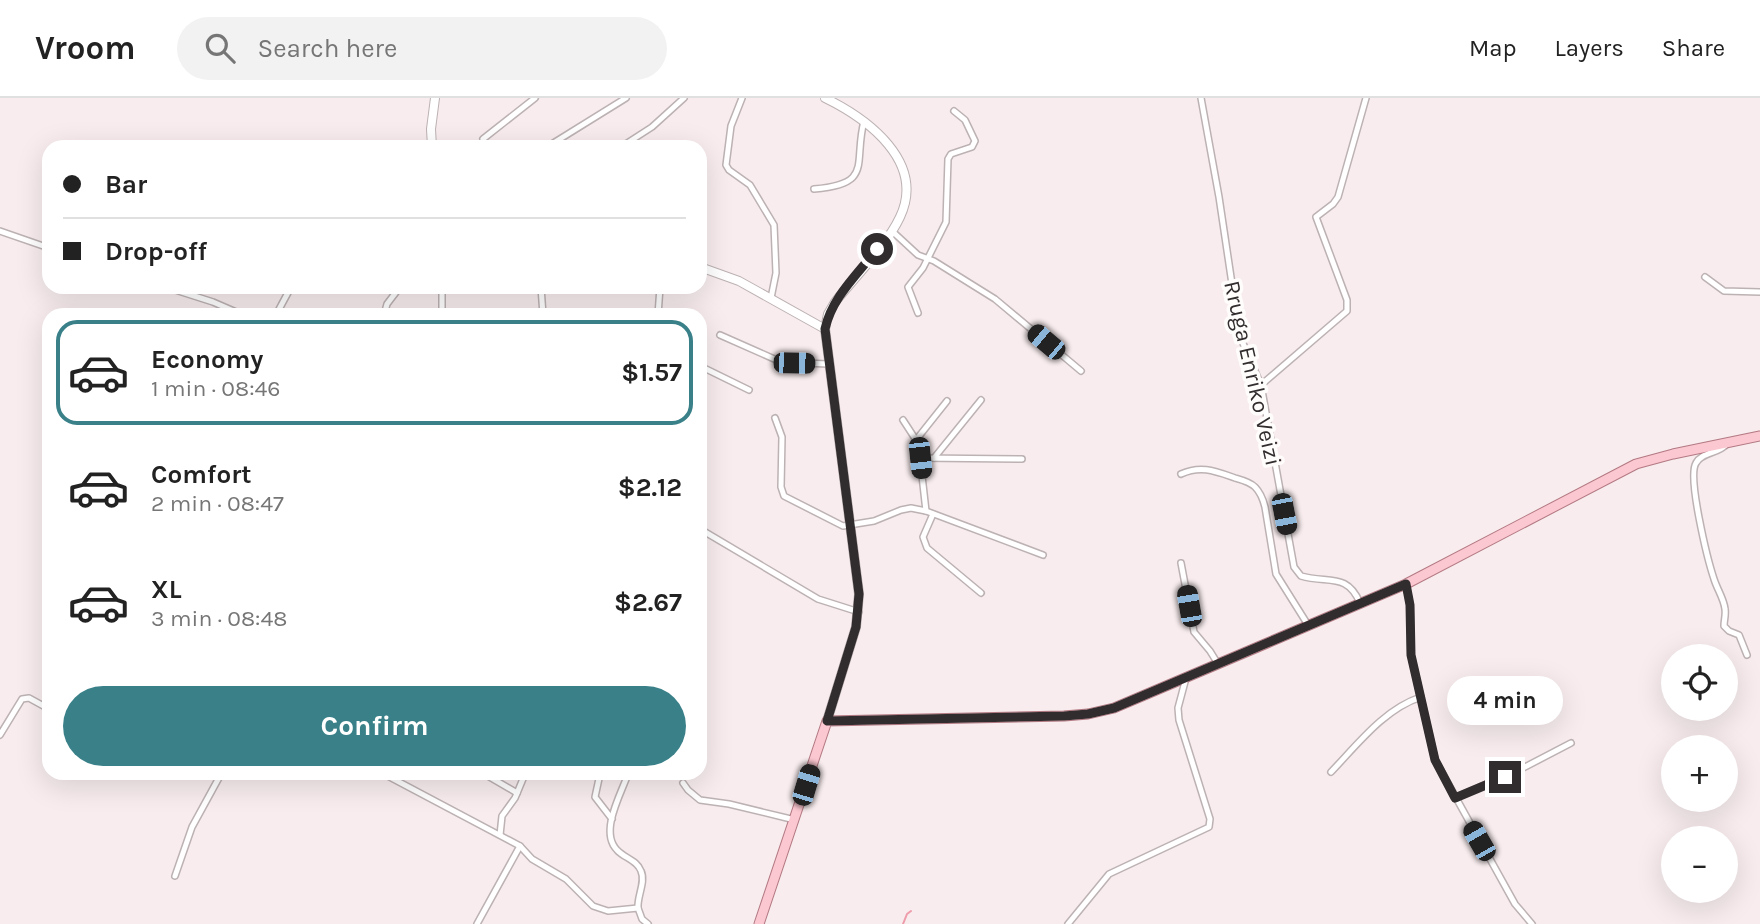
<!DOCTYPE html>
<meta charset="utf-8">
<style>
:root{--surface:#fff;--page:#f2f2f2;--text:#222;--muted:#767676;--line:#e0e0e0;--accent:#398089}
body{margin:0;font-family:Karla,sans-serif;background:var(--page);color:var(--text);height:100vh;display:flex;flex-direction:column;font-size:26px;white-space:nowrap}
*{box-sizing:border-box;margin:0}
p{font-size:23px;color:var(--muted)}
.icon{flex:none;width:38px;height:38px;fill:none;stroke:currentColor;stroke-width:2;stroke-linecap:round;stroke-linejoin:round}
.map{position:relative;flex:1;overflow:hidden}
.drawer{position:absolute;left:42px;top:210px;width:665px;height:472px;display:flex;flex-direction:column;background:var(--surface);border-radius:21px;box-shadow:0 7px 28px #0002}
.drawer>*{flex:none}
.top-card{position:absolute;left:42px;top:42px;width:665px;height:154px;border-radius:21px;box-shadow:0 7px 28px #0002;display:grid;align-content:center;height:154px;padding:0 21px;background:var(--surface)}
.fabs{position:absolute;left:1661px;top:546px;display:grid;gap:14px}
.fabs a{display:grid;place-items:center;width:77px;height:77px;border-radius:50%;background:var(--surface);box-shadow:0 7px 28px #0002;font-size:35px}
.end{position:absolute;width:32px;height:32px;margin:-16px;border:9px solid #312c2d;background:#fff;box-shadow:0 0 0 4px #fff}
.from{border-radius:50%}
.bubble{position:absolute;height:49px;border-radius:24px;background:var(--surface);box-shadow:0 7px 28px #0002;font-size:23px;font-weight:700;line-height:49px;text-align:center}
.car{position:absolute;width:21px;height:42px;margin:-21px -10px;border-radius:9px;box-shadow:0 0 5px 2px #0007;background:linear-gradient(#222 24%,#8ab4d8 0 40%,#222 0 76%,#8ab4d8 0 86%,#222 0)}
.top-card b{display:flex;align-items:center;gap:24px;height:66px;font-size:26px}
.top-card b+b{border-top:2px solid var(--line)}
.top-card i{width:18px;height:18px;background:var(--text)}
ul{padding:12px 0 0;list-style:none}
li{display:flex;align-items:center;gap:21px;height:105px;margin:0 14px 10px;padding:0 7px;border:4px solid transparent;border-radius:21px}
li div{flex:1}
li b{display:block;font-size:26px}
li em{font-style:normal;font-weight:700}
li.active{border-color:var(--accent)}
li>.icon{width:63px;height:63px;stroke-width:1.5}
.primary-button{display:flex;gap:14px;margin-top:auto;padding:14px 21px}
.primary-button a{flex:1;height:80px;border-radius:42px;background:var(--accent);color:#fff;font-size:28px;font-weight:700;line-height:80px;text-align:center}
header{display:flex;align-items:center;gap:42px;box-sizing:border-box;height:98px;padding:0 35px;background:var(--surface);border-bottom:2px solid var(--line)}
header strong{font-size:33px}
nav{display:flex;gap:38px;margin-inline-start:auto;font-size:24px}
.search{width:490px;height:63px;background:var(--page);display:flex;align-items:center;gap:18px;box-sizing:border-box;padding:0 24px;border-radius:38px;color:var(--muted);font-size:26px}
.map>svg:first-child{display:block}
.lines{fill:none;stroke-linecap:round;stroke-linejoin:round}
.stream{stroke:#ee9caa;stroke-width:2}
.street-casing{stroke:#bdb2b3;stroke-width:8}
.secondary-casing{stroke:#bdb2b3;stroke-width:10}
.primary-casing{stroke:#b37982;stroke-width:11}
.street{stroke:#fff;stroke-width:5}
.secondary{stroke:#fff;stroke-width:8}
.primary{stroke:#fbc7d0;stroke-width:9}
.route{stroke:#312c2d;stroke-width:9}
.labels{text-anchor:middle;stroke-width:7;stroke-linejoin:round;paint-order:stroke}
.street-label{font-size:23px;fill:#312c2d;stroke:#fffcfc}
</style>
<header>
<strong>Vroom</strong>
<div class="search"><svg class="icon" aria-label="search" viewBox="0 0 24 24"><circle cx="10" cy="10" r="6"/><path d="M15 15l6 6"/></svg>Search here</div>
<nav><a>Map</a><a>Layers</a><a>Share</a></nav>
</header>
<div class="map">
<svg width="1760" height="826" viewBox="0 0 1760 826">
<rect width="100%" height="100%" fill="#f8ecee"/>
<g class="lines">
<!-- stream -->
<path class="stream" d="M 903,826 L 907,816 L 911,813"/>
<!-- street casing -->
<g class="street-casing">
<g id="street">
<path d="M 742,0 L 731,28 L 726,67 L 729,72 L 750,87 L 774,127 L 776,175 L 771,200"/>
<path d="M 1201,0 L 1219,99 L 1238,226 L 1242,243 L 1261,287 L 1294,469 L 1301,478 C 1328,486 1347,474 1360,505"/>
<path d="M 483,41 L 535,0"/>
<path d="M 547,49 L 626,0"/>
<path d="M 621,49 L 652,29 L 684,0"/>
<path d="M 814,91 C 874,86 853,66 864,23"/>
<path d="M 0,133 L 49,150"/>
<path d="M 892,133 L 918,157 L 934,163 L 995,201 L 1081,273"/>
<path d="M 1705,179 L 1724,193 L 1760,194"/>
<path d="M 166,189 L 213,204 L 243,217"/>
<path d="M 442,189 L 442,217"/>
<path d="M 541,189 L 543,217"/>
<path d="M 918,215 L 908,189 L 923,170 L 946,124 L 948,61 L 951,56 L 972,49 L 975,43 L 965,22 L 954,13"/>
<path d="M 276,217 L 291,189"/>
<path d="M 384,217 L 387,206 L 400,189"/>
<path d="M 658,217 L 660,189"/>
<path d="M 720,237 L 781,264 L 828,266"/>
<path d="M 700,268 L 749,292"/>
<path d="M 1261,287 L 1347,213 L 1347,202 L 1316,119 L 1333,106 L 1338,99 L 1366,0"/>
<path d="M 775,320 L 782,339 L 781,389 L 784,398 L 843,428 L 874,423 L 901,412 L 911,410 L 926,413 L 1043,457"/>
<path d="M 903,322 L 916,342 L 920,360 L 926,413"/>
<path d="M 916,342 L 947,303"/>
<path d="M 1727,346 C 1718,356 1702,354 1696,365 C 1687,379 1708,463 1714,481 C 1717,491 1724,501 1725,511 C 1726,517 1724,522 1724,528 L 1729,533 L 1739,537 L 1747,557"/>
<path d="M 920,360 L 1022,361"/>
<path d="M 934,360 L 981,302"/>
<path d="M 1181,376 C 1201,367 1215,373 1235,380 C 1242,382 1250,384 1255,389 C 1261,395 1263,401 1265,409 L 1276,476 L 1308,527"/>
<path d="M 933,416 L 923,439 L 927,450 L 981,495"/>
<path d="M 700,431 L 818,501 L 859,514"/>
<path d="M 1181,465 L 1194,534 L 1210,553 L 1218,566"/>
<path d="M 1406,486 L 1410,507 L 1411,557 L 1435,662 L 1515,806 L 1532,826"/>
<path d="M 700,533 L 701,533"/>
<path d="M 0,637 L 22,601 L 29,600 L 49,611"/>
<path d="M 1331,674 C 1357,647 1384,611 1421,599"/>
<path d="M 384,676 L 520,748 L 532,761 L 566,781 L 593,808 L 608,813 L 638,810 L 642,821 L 648,826"/>
<path d="M 600,676 L 595,699 L 612,721"/>
<path d="M 628,676 C 621,696 599,734 617,752 C 624,760 637,762 641,773 C 646,784 637,798 638,810"/>
<path d="M 488,678 L 517,695"/>
<path d="M 683,685 L 688,692 L 700,702 L 729,706 L 795,722"/>
<path d="M 1455,700 L 1523,670 L 1571,645"/>
<path d="M 500,737 L 502,718 L 515,700 L 525,676"/>
<path d="M 175,778 L 192,729 L 221,676"/>
<path d="M 477,826 L 520,748"/>
<path d="M 1068,826 L 1109,776 L 1209,729 L 1210,721 L 1179,622 L 1178,610 L 1186,580"/>
</g>
</g>
<!-- secondary casing -->
<g class="secondary-casing">
<g id="secondary">
<path d="M 825,0 C 868,21 926,64 900,119 C 887,147 855,179 835,204 L 828,216 L 825,231 L 859,496 L 856,529 L 827,623"/>
<path d="M 432,49 L 431,31 L 435,0"/>
<path d="M 700,169 L 739,183 L 825,231"/>
</g>
</g>
<!-- primary casing -->
<g class="primary-casing">
<path id="primary" d="M 759,826 L 827,623 L 1064,618 L 1088,616 L 1114,610 L 1406,486 L 1636,366 L 1673,356 L 1760,338"/>
</g>
<!-- street -->
<use href="#street" class="street"/>
<!-- secondary -->
<use href="#secondary" class="secondary"/>
<!-- primary -->
<use href="#primary" class="primary"/>
</g>
<g class="lines">
<!-- route -->
<path class="route" d="M 877,151 C 858,176 832,199 825,231 L 859,496 L 856,529 L 827,623 L 1064,618 L 1088,616 L 1114,610 L 1406,486 L 1410,507 L 1411,557 L 1435,662 L 1455,700 L 1505,679"/>
</g>
<g class="labels">
<!-- street labels -->
<g class="street-label">
<text transform="translate(1253 275) rotate(77)" y="8">Rruga Enriko Veizi</text>
</g>
</g>
</svg>
<div class="fabs">
<a><svg class="icon" aria-label="locate" viewBox="0 0 24 24"><circle cx="12" cy="12" r="6"/><path d="M12 2v4M12 18v4M2 12h4M18 12h4"/></svg></a>
<a>+</a>
<a>−</a>
</div>
<i class="end from" style="left:877px;top:151px"></i>
<i class="end" style="left:1505px;top:679px"></i>
<div class="bubble" style="left:1447px;top:578px;width:116px">4 min</div>
<i class="car" style="left:1046px;top:244px;rotate:310deg"></i>
<i class="car" style="left:794px;top:265px;rotate:91deg"></i>
<i class="car" style="left:920px;top:360px;rotate:174deg"></i>
<i class="car" style="left:1284px;top:416px;rotate:169deg"></i>
<i class="car" style="left:1189px;top:508px;rotate:350deg"></i>
<i class="car" style="left:806px;top:687px;rotate:17deg"></i>
<i class="car" style="left:1479px;top:743px;rotate:330deg"></i>
<div class="top-card">
<b><i class="from"></i>Bar</b>
<b><i></i>Drop-off</b>
</div>
<section class="drawer">
<ul>
<li class="active"><svg class="icon" aria-label="car" viewBox="0 0 24 24"><path d="M5 17H2v-5l4-1 3-4h7l3 4 3 1v5h-3M9 17h6M6 11h13"/><circle cx="7" cy="17" r="2"/><circle cx="17" cy="17" r="2"/></svg><div><b>Economy</b><p>1 min · 08:46</p></div><em>$1.57</em></li>
<li><svg class="icon" aria-label="car" viewBox="0 0 24 24"><path d="M5 17H2v-5l4-1 3-4h7l3 4 3 1v5h-3M9 17h6M6 11h13"/><circle cx="7" cy="17" r="2"/><circle cx="17" cy="17" r="2"/></svg><div><b>Comfort</b><p>2 min · 08:47</p></div><em>$2.12</em></li>
<li><svg class="icon" aria-label="car" viewBox="0 0 24 24"><path d="M5 17H2v-5l4-1 3-4h7l3 4 3 1v5h-3M9 17h6M6 11h13"/><circle cx="7" cy="17" r="2"/><circle cx="17" cy="17" r="2"/></svg><div><b>XL</b><p>3 min · 08:48</p></div><em>$2.67</em></li>
</ul>
<div class="primary-button"><a>Confirm</a></div>
</section>
</div>
